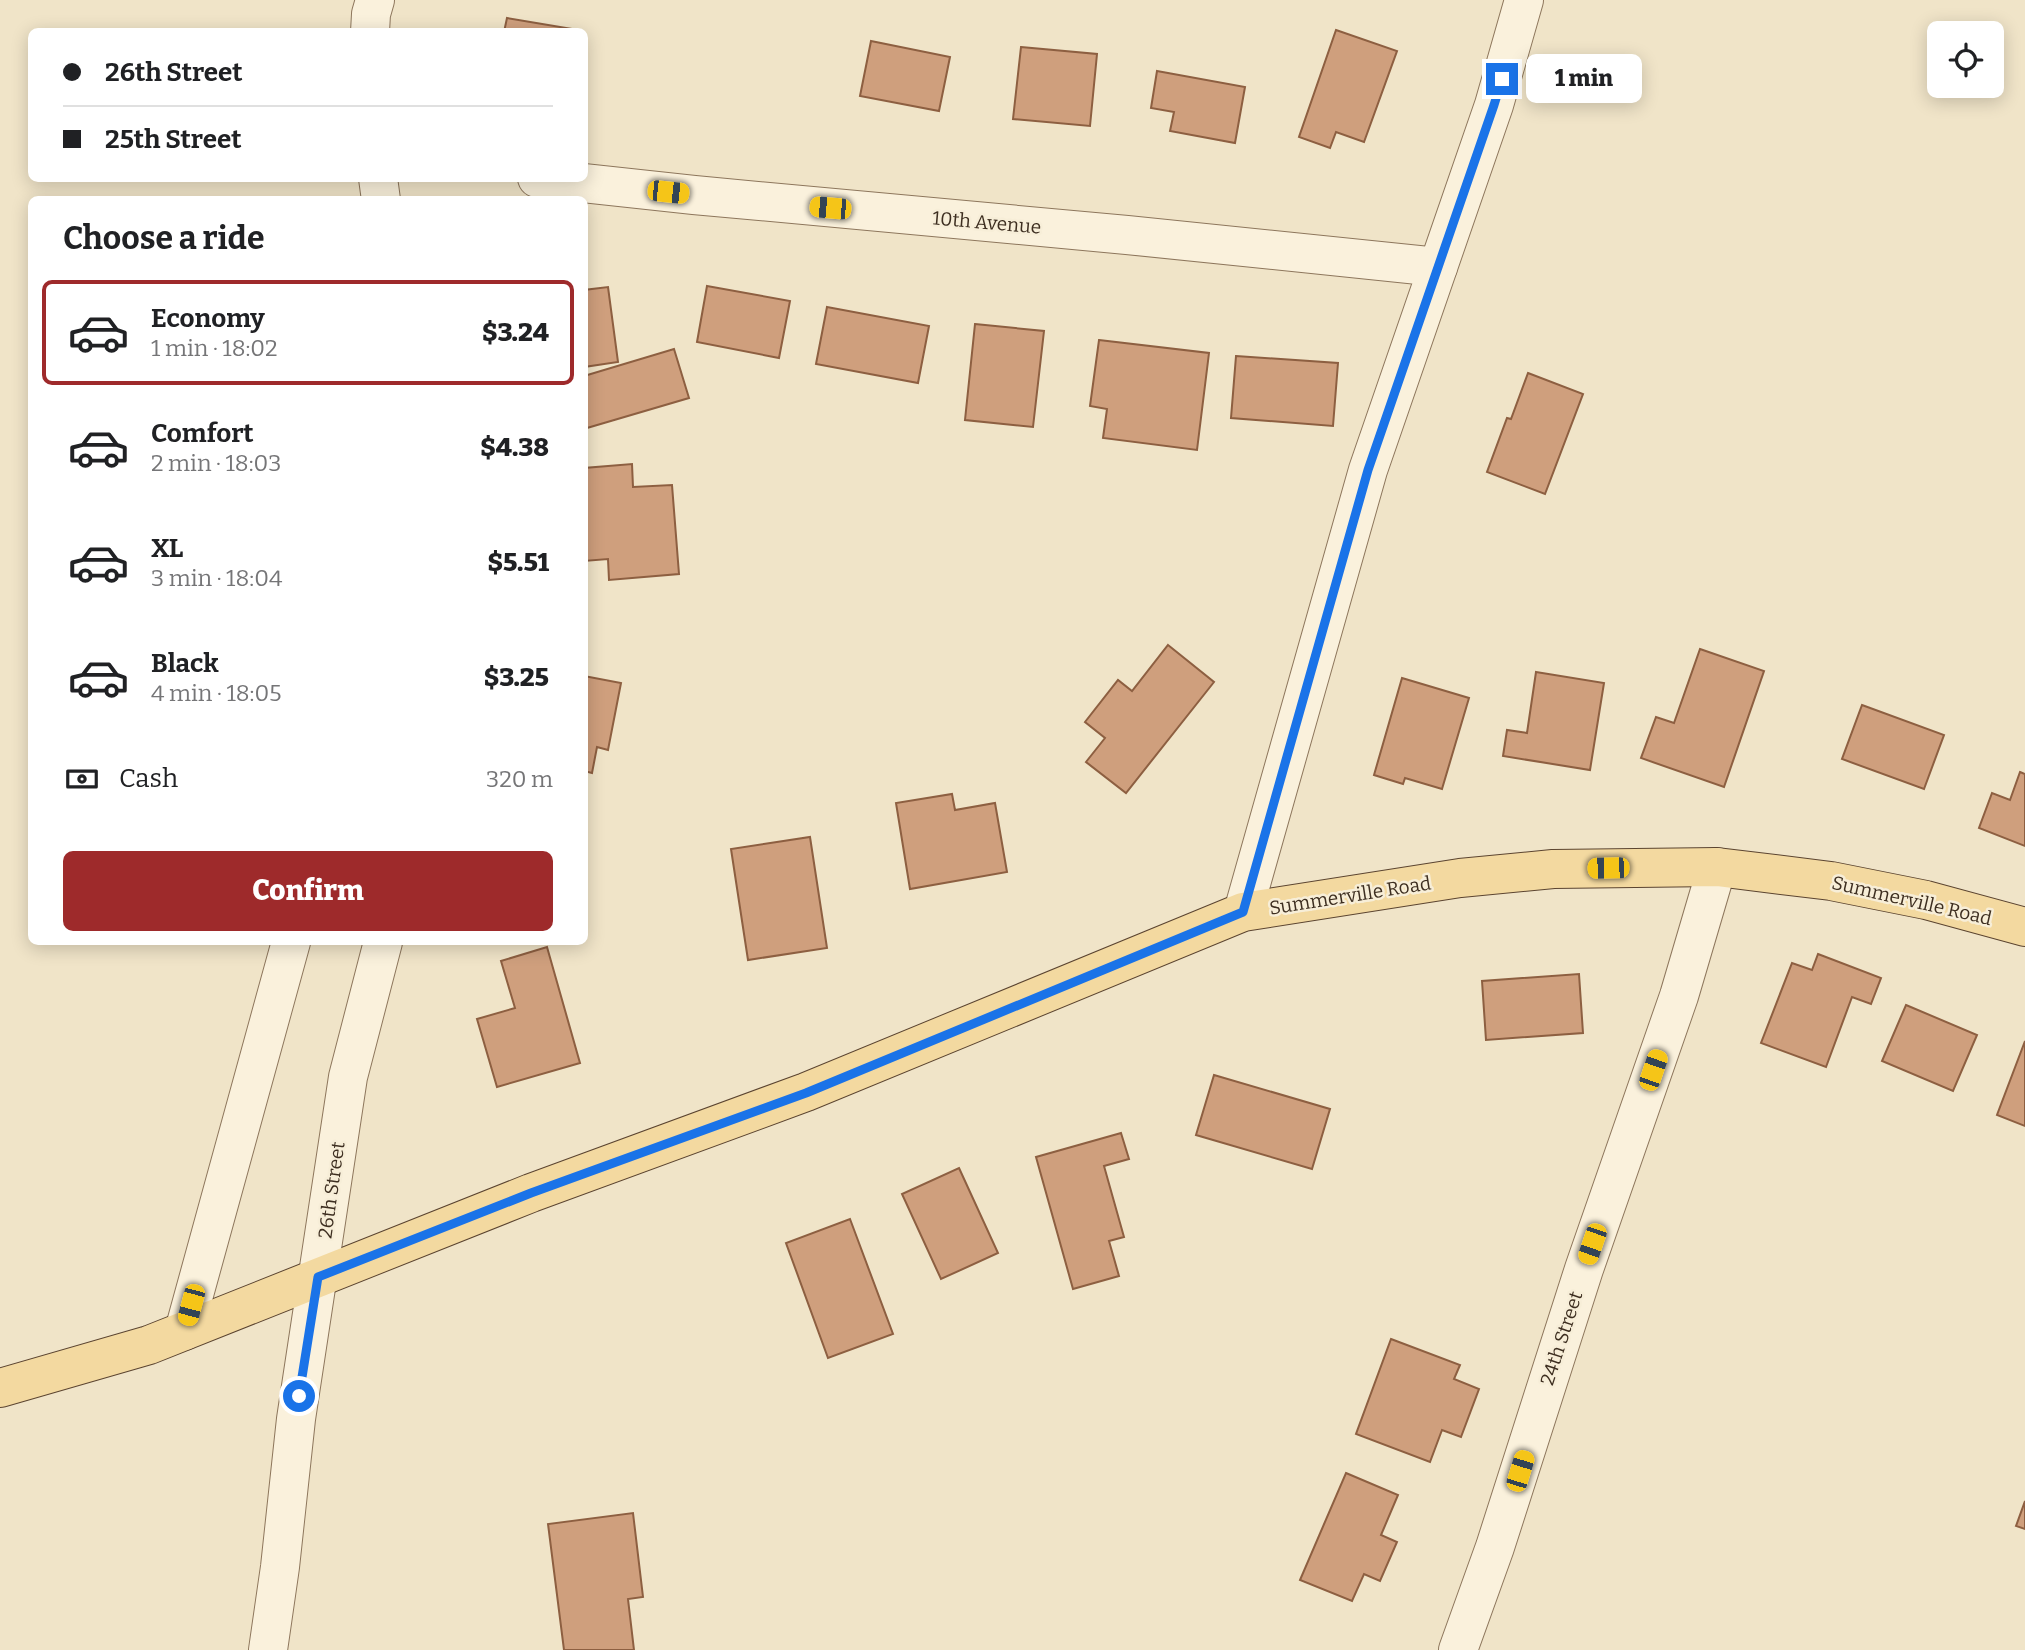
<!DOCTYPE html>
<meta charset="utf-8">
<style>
:root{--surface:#fff;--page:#f6f6f6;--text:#202124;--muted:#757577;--line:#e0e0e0;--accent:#9e2a2b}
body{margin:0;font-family:Bitter,serif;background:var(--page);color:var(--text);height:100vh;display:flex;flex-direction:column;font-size:26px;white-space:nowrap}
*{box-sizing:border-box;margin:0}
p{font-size:23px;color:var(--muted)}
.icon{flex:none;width:38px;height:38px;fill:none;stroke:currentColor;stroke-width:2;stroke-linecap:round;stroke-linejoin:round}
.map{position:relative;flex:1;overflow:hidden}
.sheet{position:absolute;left:28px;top:196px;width:560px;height:749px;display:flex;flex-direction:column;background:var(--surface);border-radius:10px;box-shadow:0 4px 18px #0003}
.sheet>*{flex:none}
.banner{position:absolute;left:28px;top:28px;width:560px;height:154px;border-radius:10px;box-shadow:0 4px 18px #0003;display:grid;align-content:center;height:154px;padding:0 35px;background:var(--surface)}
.controls{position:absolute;left:1927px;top:21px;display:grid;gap:14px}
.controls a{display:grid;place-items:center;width:77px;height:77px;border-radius:10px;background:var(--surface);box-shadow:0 4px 18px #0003;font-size:35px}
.end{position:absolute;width:32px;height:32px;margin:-16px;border:9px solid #1a73e8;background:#fff;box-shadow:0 0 0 4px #fff}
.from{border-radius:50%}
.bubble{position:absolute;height:49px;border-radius:10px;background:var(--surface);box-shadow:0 4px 18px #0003;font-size:23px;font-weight:800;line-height:49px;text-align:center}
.car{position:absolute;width:21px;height:42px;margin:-21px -10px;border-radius:9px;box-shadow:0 0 5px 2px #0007;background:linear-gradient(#f5c518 24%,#345 0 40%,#f5c518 0 76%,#345 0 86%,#f5c518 0)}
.banner b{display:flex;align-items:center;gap:24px;height:66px;font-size:26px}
.banner b+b{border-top:2px solid var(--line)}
.banner i{width:18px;height:18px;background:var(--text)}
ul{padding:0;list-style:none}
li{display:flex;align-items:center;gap:21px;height:105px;margin:0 14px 10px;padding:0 21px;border:4px solid transparent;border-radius:10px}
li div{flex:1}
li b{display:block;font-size:26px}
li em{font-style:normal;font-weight:800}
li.current{border-color:var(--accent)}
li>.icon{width:63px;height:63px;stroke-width:1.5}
h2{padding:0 35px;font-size:32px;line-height:84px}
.pay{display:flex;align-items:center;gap:18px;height:77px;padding:0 35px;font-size:26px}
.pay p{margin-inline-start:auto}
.primary-button{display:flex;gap:14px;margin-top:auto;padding:14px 35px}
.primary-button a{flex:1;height:80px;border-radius:10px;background:var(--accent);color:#fff;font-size:28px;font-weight:800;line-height:80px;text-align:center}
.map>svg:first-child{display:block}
.building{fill:#cf9f7d;stroke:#8d5f41;stroke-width:2}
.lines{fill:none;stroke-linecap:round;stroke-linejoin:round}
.minor-casing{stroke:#8d765c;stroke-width:40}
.major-casing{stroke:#5b4430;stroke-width:40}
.minor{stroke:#faf1dc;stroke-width:38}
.major{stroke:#f3d9a0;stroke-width:38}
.route{stroke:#1a73e8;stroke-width:9}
.labels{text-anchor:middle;stroke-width:5;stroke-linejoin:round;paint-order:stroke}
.street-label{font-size:19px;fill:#3d2e20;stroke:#f7eed8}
</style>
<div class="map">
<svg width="2025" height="1650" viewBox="0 0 2025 1650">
<rect width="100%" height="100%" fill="#f0e4c8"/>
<!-- building -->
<g class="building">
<path d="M 507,18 L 578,30 L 504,32 Z"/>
<path d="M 1336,30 L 1397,51 L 1364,142 L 1336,132 L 1330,148 L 1299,137 Z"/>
<path d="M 871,41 L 950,57 L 939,111 L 860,96 Z"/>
<path d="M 1021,47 L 1097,54 L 1090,126 L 1013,119 Z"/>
<path d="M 1157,71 L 1245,87 L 1235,143 L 1170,131 L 1174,112 L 1151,108 Z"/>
<path d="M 707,286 L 790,301 L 779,358 L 697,342 Z"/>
<path d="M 608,287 L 618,362 L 584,367 L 584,290 Z"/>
<path d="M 827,307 L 929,326 L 918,383 L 816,364 Z"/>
<path d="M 975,324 L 1044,331 L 1033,427 L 965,420 Z"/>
<path d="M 1099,340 L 1209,353 L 1197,450 L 1103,438 L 1107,409 L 1090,406 Z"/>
<path d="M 674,349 L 689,398 L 587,428 L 584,421 L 584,376 Z"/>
<path d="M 1236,356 L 1338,363 L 1333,426 L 1231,418 Z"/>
<path d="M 1528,373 L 1583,394 L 1545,494 L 1487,472 L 1507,418 L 1511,419 Z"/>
<path d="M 632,464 L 633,487 L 672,485 L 679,574 L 609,580 L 608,559 L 584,561 L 584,468 Z"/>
<path d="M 1168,645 L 1214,682 L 1126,793 L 1086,762 L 1105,738 L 1085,722 L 1118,680 L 1132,691 Z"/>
<path d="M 1700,649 L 1764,671 L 1724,787 L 1641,758 L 1656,717 L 1674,723 Z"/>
<path d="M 1536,672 L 1604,683 L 1590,770 L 1503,756 L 1507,730 L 1527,733 Z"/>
<path d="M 584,676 L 621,683 L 608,750 L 597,747 L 592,773 L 584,771 Z"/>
<path d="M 1402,678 L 1469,698 L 1442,789 L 1405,778 L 1403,784 L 1374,775 Z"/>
<path d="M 1862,705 L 1944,735 L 1924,789 L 1842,759 Z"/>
<path d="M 2020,772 L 2025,774 L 2025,846 L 1979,828 L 1992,793 L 2010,800 Z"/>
<path d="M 952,794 L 955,810 L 995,803 L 1007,872 L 910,889 L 896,803 Z"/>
<path d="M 810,837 L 827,948 L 748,960 L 731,849 Z"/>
<path d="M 547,947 L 580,1063 L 497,1087 L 477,1019 L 515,1008 L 501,961 Z"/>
<path d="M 1818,954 L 1881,978 L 1871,1004 L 1852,997 L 1826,1067 L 1761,1043 L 1792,963 L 1812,970 Z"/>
<path d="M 1579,974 L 1583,1033 L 1486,1040 L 1482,981 Z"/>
<path d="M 1906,1005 L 1977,1035 L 1953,1091 L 1882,1061 Z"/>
<path d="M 2025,1041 L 2025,1126 L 1997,1115 Z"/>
<path d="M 1214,1075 L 1330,1109 L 1312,1169 L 1196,1135 Z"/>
<path d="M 1121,1133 L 1129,1159 L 1104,1166 L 1124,1237 L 1109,1241 L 1119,1276 L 1073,1289 L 1036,1157 Z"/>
<path d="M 959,1168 L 998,1253 L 941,1279 L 902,1194 Z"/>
<path d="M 850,1219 L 893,1334 L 828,1358 L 786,1243 Z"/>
<path d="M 1391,1339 L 1460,1365 L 1454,1379 L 1479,1389 L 1461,1437 L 1442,1430 L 1430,1462 L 1356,1434 Z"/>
<path d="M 1346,1473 L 1398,1495 L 1381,1535 L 1397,1542 L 1380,1581 L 1364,1574 L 1352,1601 L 1300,1580 Z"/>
<path d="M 2025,1501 L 2025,1529 L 2016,1526 Z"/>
<path d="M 633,1513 L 643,1597 L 628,1599 L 634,1650 L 564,1650 L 548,1524 Z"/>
</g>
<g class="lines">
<!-- minor casing -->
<g class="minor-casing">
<g id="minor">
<path d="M 370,32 L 371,14 L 375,0"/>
<path d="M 378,178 L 381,200"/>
<path d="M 537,178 L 694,195 L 1127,235 L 1438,267"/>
<path d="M 1243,912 L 1368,470 L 1494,105 L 1524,0"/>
<path d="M 184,1331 L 291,942"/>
<path d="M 268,1650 L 280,1567 L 296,1419 L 348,1077 L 383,942"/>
<path d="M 1458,1650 L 1495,1547 L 1584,1269 L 1679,996 L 1717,867"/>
</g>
</g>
<!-- major casing -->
<g class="major-casing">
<path id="major" d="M 0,1388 L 149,1345 L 531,1193 L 806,1092 L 1243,912 L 1460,878 L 1553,869 L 1717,867 L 1831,881 L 1926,900 L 2025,927"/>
</g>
<!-- minor -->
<use href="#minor" class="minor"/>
<!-- major -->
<use href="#major" class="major"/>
</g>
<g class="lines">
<!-- route -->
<path class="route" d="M 299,1396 L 318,1277 L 531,1193 L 806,1093 L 1243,912 L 1368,470 L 1494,105 L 1502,79"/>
</g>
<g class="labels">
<!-- street labels -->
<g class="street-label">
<text transform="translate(987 222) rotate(5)" y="7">10th Avenue</text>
<text transform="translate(1350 895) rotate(-9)" y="7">Summerville Road</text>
<text transform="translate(1912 900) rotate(13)" y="7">Summerville Road</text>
<text transform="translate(331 1190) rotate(-82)" y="7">26th Street</text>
<text transform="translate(1561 1338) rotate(-72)" y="7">24th Street</text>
</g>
</g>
</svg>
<div class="controls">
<a><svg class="icon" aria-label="locate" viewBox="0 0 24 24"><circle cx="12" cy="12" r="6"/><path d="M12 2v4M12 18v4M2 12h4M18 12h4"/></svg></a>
</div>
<i class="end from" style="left:299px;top:1396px"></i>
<i class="end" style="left:1502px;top:79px"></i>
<div class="bubble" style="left:1526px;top:54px;width:116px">1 min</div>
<i class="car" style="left:668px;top:192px;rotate:96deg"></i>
<i class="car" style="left:830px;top:208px;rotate:275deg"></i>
<i class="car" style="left:1608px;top:868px;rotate:269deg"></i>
<i class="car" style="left:1653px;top:1070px;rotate:19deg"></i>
<i class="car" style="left:1592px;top:1244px;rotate:199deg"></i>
<i class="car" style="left:191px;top:1305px;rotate:195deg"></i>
<i class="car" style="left:1520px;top:1471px;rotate:17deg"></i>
<div class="banner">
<b><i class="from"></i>26th Street</b>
<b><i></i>25th Street</b>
</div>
<section class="sheet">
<h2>Choose a ride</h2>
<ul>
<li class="current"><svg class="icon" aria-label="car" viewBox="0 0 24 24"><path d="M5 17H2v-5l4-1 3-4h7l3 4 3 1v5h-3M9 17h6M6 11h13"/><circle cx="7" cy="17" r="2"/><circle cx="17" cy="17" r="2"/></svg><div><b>Economy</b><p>1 min · 18:02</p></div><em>$3.24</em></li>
<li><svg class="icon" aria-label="car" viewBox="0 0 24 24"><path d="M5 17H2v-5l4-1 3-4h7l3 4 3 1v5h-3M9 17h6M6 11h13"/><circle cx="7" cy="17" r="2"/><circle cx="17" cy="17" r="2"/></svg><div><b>Comfort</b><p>2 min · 18:03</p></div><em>$4.38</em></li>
<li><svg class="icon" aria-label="car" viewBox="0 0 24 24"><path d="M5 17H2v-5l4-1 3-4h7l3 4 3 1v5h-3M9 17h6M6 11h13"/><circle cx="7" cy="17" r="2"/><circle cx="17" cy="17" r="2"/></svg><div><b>XL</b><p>3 min · 18:04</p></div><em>$5.51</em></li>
<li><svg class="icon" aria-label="car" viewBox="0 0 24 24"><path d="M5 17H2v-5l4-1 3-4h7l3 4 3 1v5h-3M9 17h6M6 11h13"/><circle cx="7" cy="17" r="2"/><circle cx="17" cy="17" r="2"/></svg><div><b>Black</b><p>4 min · 18:05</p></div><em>$3.25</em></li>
</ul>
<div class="pay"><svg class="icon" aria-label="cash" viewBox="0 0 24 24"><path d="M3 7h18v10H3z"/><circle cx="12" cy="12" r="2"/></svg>Cash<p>320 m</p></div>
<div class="primary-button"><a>Confirm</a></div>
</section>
</div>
